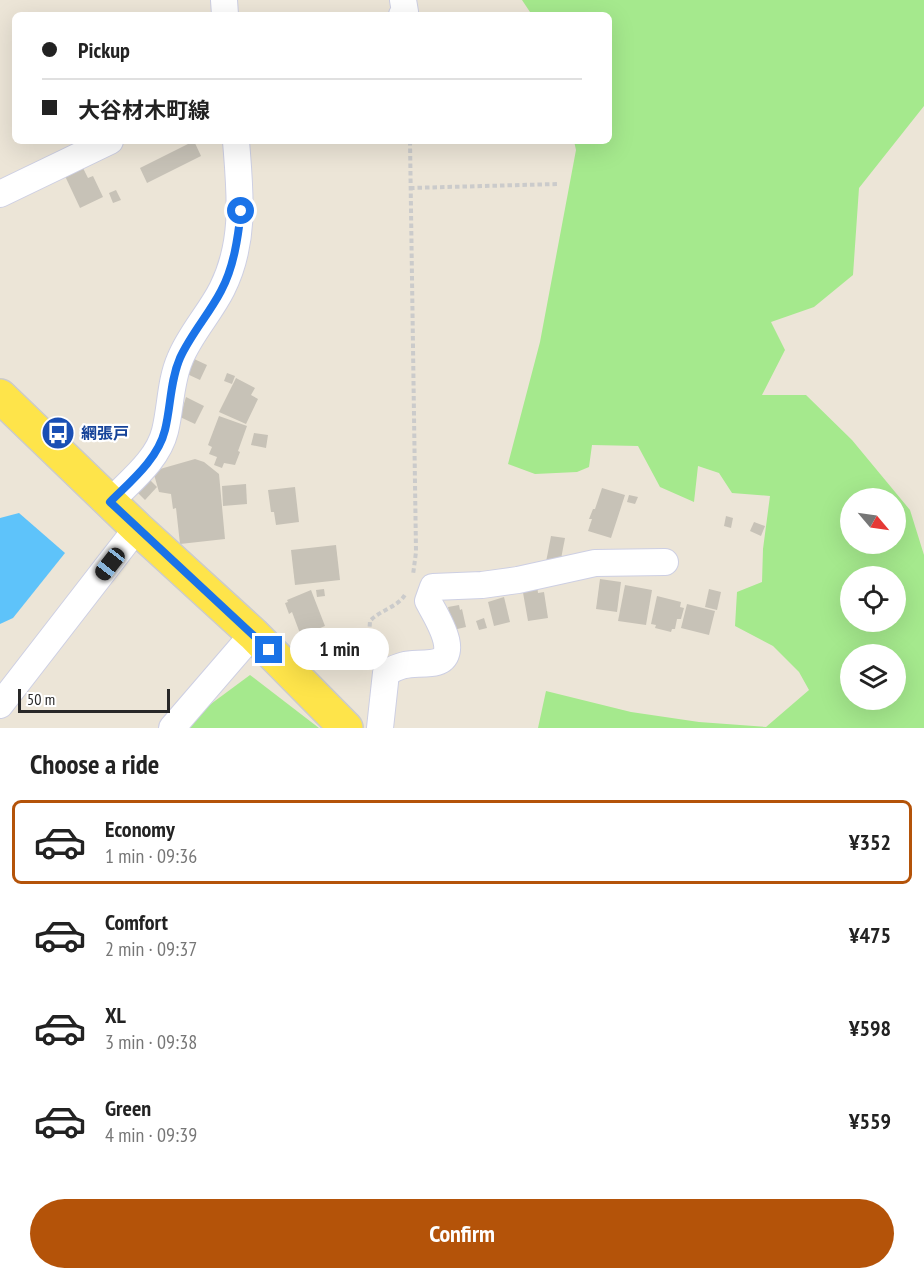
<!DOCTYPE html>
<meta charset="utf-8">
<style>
:root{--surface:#fff;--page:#f6f6f6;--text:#222;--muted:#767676;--line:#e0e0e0;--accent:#b45309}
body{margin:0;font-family:"PT Sans Narrow","Noto Sans JP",sans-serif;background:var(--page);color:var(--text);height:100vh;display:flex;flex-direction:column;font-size:22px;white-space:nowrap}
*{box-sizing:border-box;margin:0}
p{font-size:20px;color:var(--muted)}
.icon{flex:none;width:33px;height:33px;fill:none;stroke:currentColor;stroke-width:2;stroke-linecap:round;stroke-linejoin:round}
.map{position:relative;height:728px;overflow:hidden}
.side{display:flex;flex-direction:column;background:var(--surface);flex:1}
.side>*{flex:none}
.hud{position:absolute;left:12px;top:12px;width:600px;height:132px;border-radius:9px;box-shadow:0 6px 24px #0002;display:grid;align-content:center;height:132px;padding:0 30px;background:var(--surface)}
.needle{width:39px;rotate:119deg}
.fabs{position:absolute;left:840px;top:488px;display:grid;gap:12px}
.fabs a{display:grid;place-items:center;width:66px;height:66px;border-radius:50%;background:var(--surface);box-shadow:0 6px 24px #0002;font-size:30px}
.scale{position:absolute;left:18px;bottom:15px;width:152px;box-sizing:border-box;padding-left:6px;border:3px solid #282828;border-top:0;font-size:16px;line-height:21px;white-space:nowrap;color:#282828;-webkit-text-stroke:4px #fff;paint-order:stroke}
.end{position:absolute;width:27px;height:27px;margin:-14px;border:8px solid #1a73e8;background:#fff;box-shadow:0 0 0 3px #fff}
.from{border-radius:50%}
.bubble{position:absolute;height:42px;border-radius:21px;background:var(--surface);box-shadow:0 6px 24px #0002;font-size:20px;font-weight:800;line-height:42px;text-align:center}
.car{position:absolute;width:18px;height:36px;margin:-18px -9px;border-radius:8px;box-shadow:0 0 4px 2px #0007;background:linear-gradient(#222 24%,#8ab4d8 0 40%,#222 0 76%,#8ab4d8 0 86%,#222 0)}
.hud b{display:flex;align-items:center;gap:21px;height:57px;font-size:22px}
.hud b+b{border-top:2px solid var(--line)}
.hud i{width:15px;height:15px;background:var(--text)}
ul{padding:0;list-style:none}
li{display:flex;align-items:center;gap:18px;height:84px;margin:0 12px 9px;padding:0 18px;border:3px solid transparent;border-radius:9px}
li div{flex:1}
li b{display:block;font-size:22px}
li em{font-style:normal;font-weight:800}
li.selected{border-color:var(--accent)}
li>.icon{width:54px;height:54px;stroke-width:1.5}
h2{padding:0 30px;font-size:27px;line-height:72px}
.cta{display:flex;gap:12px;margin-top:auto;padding:12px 30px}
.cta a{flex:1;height:69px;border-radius:36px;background:var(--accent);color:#fff;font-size:24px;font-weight:800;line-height:69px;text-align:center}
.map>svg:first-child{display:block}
.green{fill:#a5e98d;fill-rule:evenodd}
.water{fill:#5ec3fa}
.building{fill:#c7c2b7}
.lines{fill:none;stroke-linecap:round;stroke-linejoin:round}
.minor-casing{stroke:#cdcfe3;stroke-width:28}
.major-casing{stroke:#cbcbcb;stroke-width:36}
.path{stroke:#cbcbcb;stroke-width:4;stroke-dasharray:4.5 3;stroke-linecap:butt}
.minor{stroke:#fff;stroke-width:26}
.major{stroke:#fee44a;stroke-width:33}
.route{stroke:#1a73e8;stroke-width:8}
.labels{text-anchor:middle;stroke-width:4.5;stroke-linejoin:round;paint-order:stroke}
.transit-label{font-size:16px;font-weight:bold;fill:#164399;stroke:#fff;text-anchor:start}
</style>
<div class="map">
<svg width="924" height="728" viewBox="0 0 924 728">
<rect width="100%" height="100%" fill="#ece5d7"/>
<!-- green -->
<g class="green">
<path d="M 522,0 L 924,0 L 924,106 L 859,188 L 853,275 L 814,307 L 771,322 L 785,350 L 762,395 L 806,395 L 852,440 L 910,510 L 924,555 L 924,728 L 538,728 L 546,691 L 631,712 L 699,722 L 766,727 L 809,690 L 799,672 L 773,646 L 735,626 L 737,592 L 762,582 L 763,549 L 770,496 L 732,493 L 719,473 L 698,466 L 694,502 L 660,487 L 638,446 L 592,445 L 589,467 L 577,472 L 535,474 L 508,464 L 540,342 L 576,150 L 574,141 L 609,141 L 609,15 L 532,15 ZM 850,498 L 896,498 L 896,543 L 850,543 ZM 850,576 L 896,576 L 896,621 L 850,621 ZM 850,654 L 896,654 L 896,699 L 850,699 Z"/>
<path d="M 250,675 L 319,728 L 188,728 L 200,712 Z"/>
</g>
<!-- water -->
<path class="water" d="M 19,513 L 65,553 L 13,618 L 0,624 L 0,518 Z"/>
<!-- building -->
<g class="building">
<path d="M 194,141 L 201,156 L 147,183 L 140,168 Z"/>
<path d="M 83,168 L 88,178 L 93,176 L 103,197 L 80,208 L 65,176 Z"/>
<path d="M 116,190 L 121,200 L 113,203 L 109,193 Z"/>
<path d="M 192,358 L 207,365 L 200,380 L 185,373 Z"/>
<path d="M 227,373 L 235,376 L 232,384 L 224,381 Z"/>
<path d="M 236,378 L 255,388 L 251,395 L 258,399 L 246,424 L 219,412 Z"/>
<path d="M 186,397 L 204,406 L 195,424 L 180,417 Z"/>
<path d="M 219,416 L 247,426 L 238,451 L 240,452 L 235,465 L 224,463 L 222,468 L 214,465 L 217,457 L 209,454 L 212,447 L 208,445 Z"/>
<path d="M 254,433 L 268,435 L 266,448 L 251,445 Z"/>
<path d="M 195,459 L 204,462 L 219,474 L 225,539 L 180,544 L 176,508 L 173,509 L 171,494 L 159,492 L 153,471 Z"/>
<path d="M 148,478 L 157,487 L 145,500 L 136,491 Z"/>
<path d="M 246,484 L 247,504 L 223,506 L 222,486 Z"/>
<path d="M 295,487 L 299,522 L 276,525 L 274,512 L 271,512 L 268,490 Z"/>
<path d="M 602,488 L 625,495 L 611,538 L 588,531 L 592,519 L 589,519 L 593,509 L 595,509 Z"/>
<path d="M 629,495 L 638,497 L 635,504 L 627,502 Z"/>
<path d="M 726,516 L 733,518 L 731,528 L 724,526 Z"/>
<path d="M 754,522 L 765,526 L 761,536 L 750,531 Z"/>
<path d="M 551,536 L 565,538 L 560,564 L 546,562 Z"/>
<path d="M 336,545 L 340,580 L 295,585 L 291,550 Z"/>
<path d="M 600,579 L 621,582 L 617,612 L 596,609 Z"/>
<path d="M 537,585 L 538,593 L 544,592 L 548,618 L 528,621 L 522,587 Z"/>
<path d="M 625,585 L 652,590 L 646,625 L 618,621 Z"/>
<path d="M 324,589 L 325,596 L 317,597 L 316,590 Z"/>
<path d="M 709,589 L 721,592 L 717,610 L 705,607 Z"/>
<path d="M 311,590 L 325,626 L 301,636 L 292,612 L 289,614 L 285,603 L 288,602 L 287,600 Z"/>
<path d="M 657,596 L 681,602 L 680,607 L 684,608 L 681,619 L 677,619 L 675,629 L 672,629 L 671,632 L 655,628 L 656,625 L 651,624 Z"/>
<path d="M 504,597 L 510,622 L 494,626 L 488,602 Z"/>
<path d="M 687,604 L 715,611 L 709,635 L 681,628 Z"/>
<path d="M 459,605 L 460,610 L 462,609 L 466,627 L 453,630 L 448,607 Z"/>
<path d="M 484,618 L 487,628 L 479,630 L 476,621 Z"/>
</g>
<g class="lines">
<!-- minor casing -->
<g class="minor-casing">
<g id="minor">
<path d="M 224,0 L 225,15"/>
<path d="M 402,15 L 405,12 L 403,0"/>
<path d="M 0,194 L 110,141"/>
<path d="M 110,502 C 130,481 158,460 165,431 C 171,407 170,382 180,359 C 190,334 210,313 222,289 C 246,241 240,192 236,141"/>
<path d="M 0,705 L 137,528"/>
<path d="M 172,728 L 253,634"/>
<path d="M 380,728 L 386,673 C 405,662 410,665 431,663 C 465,660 436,616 428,601 L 433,587 L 482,585 L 518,580 L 595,563 L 665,562"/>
</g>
</g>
<!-- major casing -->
<g class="major-casing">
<path id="major" d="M 0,396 L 137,528 L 253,634 L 346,728"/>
</g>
<!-- path -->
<g class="path">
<path d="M 410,141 L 416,552 L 413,575"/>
<path d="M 410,188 L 558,184"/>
<path d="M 377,655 L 369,637 L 370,621 C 381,609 398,608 406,593"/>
</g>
<!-- minor -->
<use href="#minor" class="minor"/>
<!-- major -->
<use href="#major" class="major"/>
</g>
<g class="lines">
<!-- route -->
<path class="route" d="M 241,211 C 238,237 234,267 221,291 C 209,314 191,334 180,358 C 170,381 171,406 165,430 C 158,459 131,481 110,502 L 269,650"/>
</g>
<!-- icons -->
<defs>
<g id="bus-disc" transform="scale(1.725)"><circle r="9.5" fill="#1a4fb4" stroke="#fff"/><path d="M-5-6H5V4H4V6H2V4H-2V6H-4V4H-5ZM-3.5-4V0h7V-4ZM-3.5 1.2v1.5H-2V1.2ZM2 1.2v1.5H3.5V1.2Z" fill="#fff"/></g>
</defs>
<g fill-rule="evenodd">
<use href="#bus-disc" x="58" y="433"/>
</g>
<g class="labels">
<!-- transit labels -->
<g class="transit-label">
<text x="81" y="439">網張戸</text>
</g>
</g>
</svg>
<div class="fabs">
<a><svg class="needle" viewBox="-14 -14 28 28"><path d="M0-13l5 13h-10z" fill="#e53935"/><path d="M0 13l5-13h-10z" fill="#767676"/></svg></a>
<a><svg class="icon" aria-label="locate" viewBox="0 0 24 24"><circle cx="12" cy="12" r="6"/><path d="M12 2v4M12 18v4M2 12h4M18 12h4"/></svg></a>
<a><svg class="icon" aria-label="layers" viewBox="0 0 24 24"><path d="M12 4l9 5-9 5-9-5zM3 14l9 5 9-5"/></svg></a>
</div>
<div class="scale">50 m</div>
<i class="end from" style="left:241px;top:211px"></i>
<i class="end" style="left:269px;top:650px"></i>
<div class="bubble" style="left:290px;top:628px;width:99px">1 min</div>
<i class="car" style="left:110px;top:564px;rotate:218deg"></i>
<div class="hud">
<b><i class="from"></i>Pickup</b>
<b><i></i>大谷材木町線</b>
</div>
</div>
<section class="side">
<h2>Choose a ride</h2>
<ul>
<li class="selected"><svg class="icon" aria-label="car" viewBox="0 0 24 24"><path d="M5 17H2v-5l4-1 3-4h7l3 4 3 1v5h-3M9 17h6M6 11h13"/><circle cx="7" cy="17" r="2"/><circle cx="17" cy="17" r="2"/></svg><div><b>Economy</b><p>1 min · 09:36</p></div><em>¥352</em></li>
<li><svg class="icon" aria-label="car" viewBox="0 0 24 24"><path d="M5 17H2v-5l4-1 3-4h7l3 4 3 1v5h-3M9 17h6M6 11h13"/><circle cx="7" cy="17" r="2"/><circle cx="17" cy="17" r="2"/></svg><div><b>Comfort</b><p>2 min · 09:37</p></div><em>¥475</em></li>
<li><svg class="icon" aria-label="car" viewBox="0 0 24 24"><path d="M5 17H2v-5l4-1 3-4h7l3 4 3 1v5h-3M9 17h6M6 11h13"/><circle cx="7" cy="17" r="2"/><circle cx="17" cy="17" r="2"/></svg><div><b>XL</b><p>3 min · 09:38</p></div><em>¥598</em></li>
<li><svg class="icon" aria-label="car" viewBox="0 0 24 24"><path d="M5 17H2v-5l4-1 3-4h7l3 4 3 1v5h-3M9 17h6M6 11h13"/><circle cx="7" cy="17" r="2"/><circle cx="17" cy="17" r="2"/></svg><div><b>Green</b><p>4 min · 09:39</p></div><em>¥559</em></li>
</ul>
<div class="cta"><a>Confirm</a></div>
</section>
